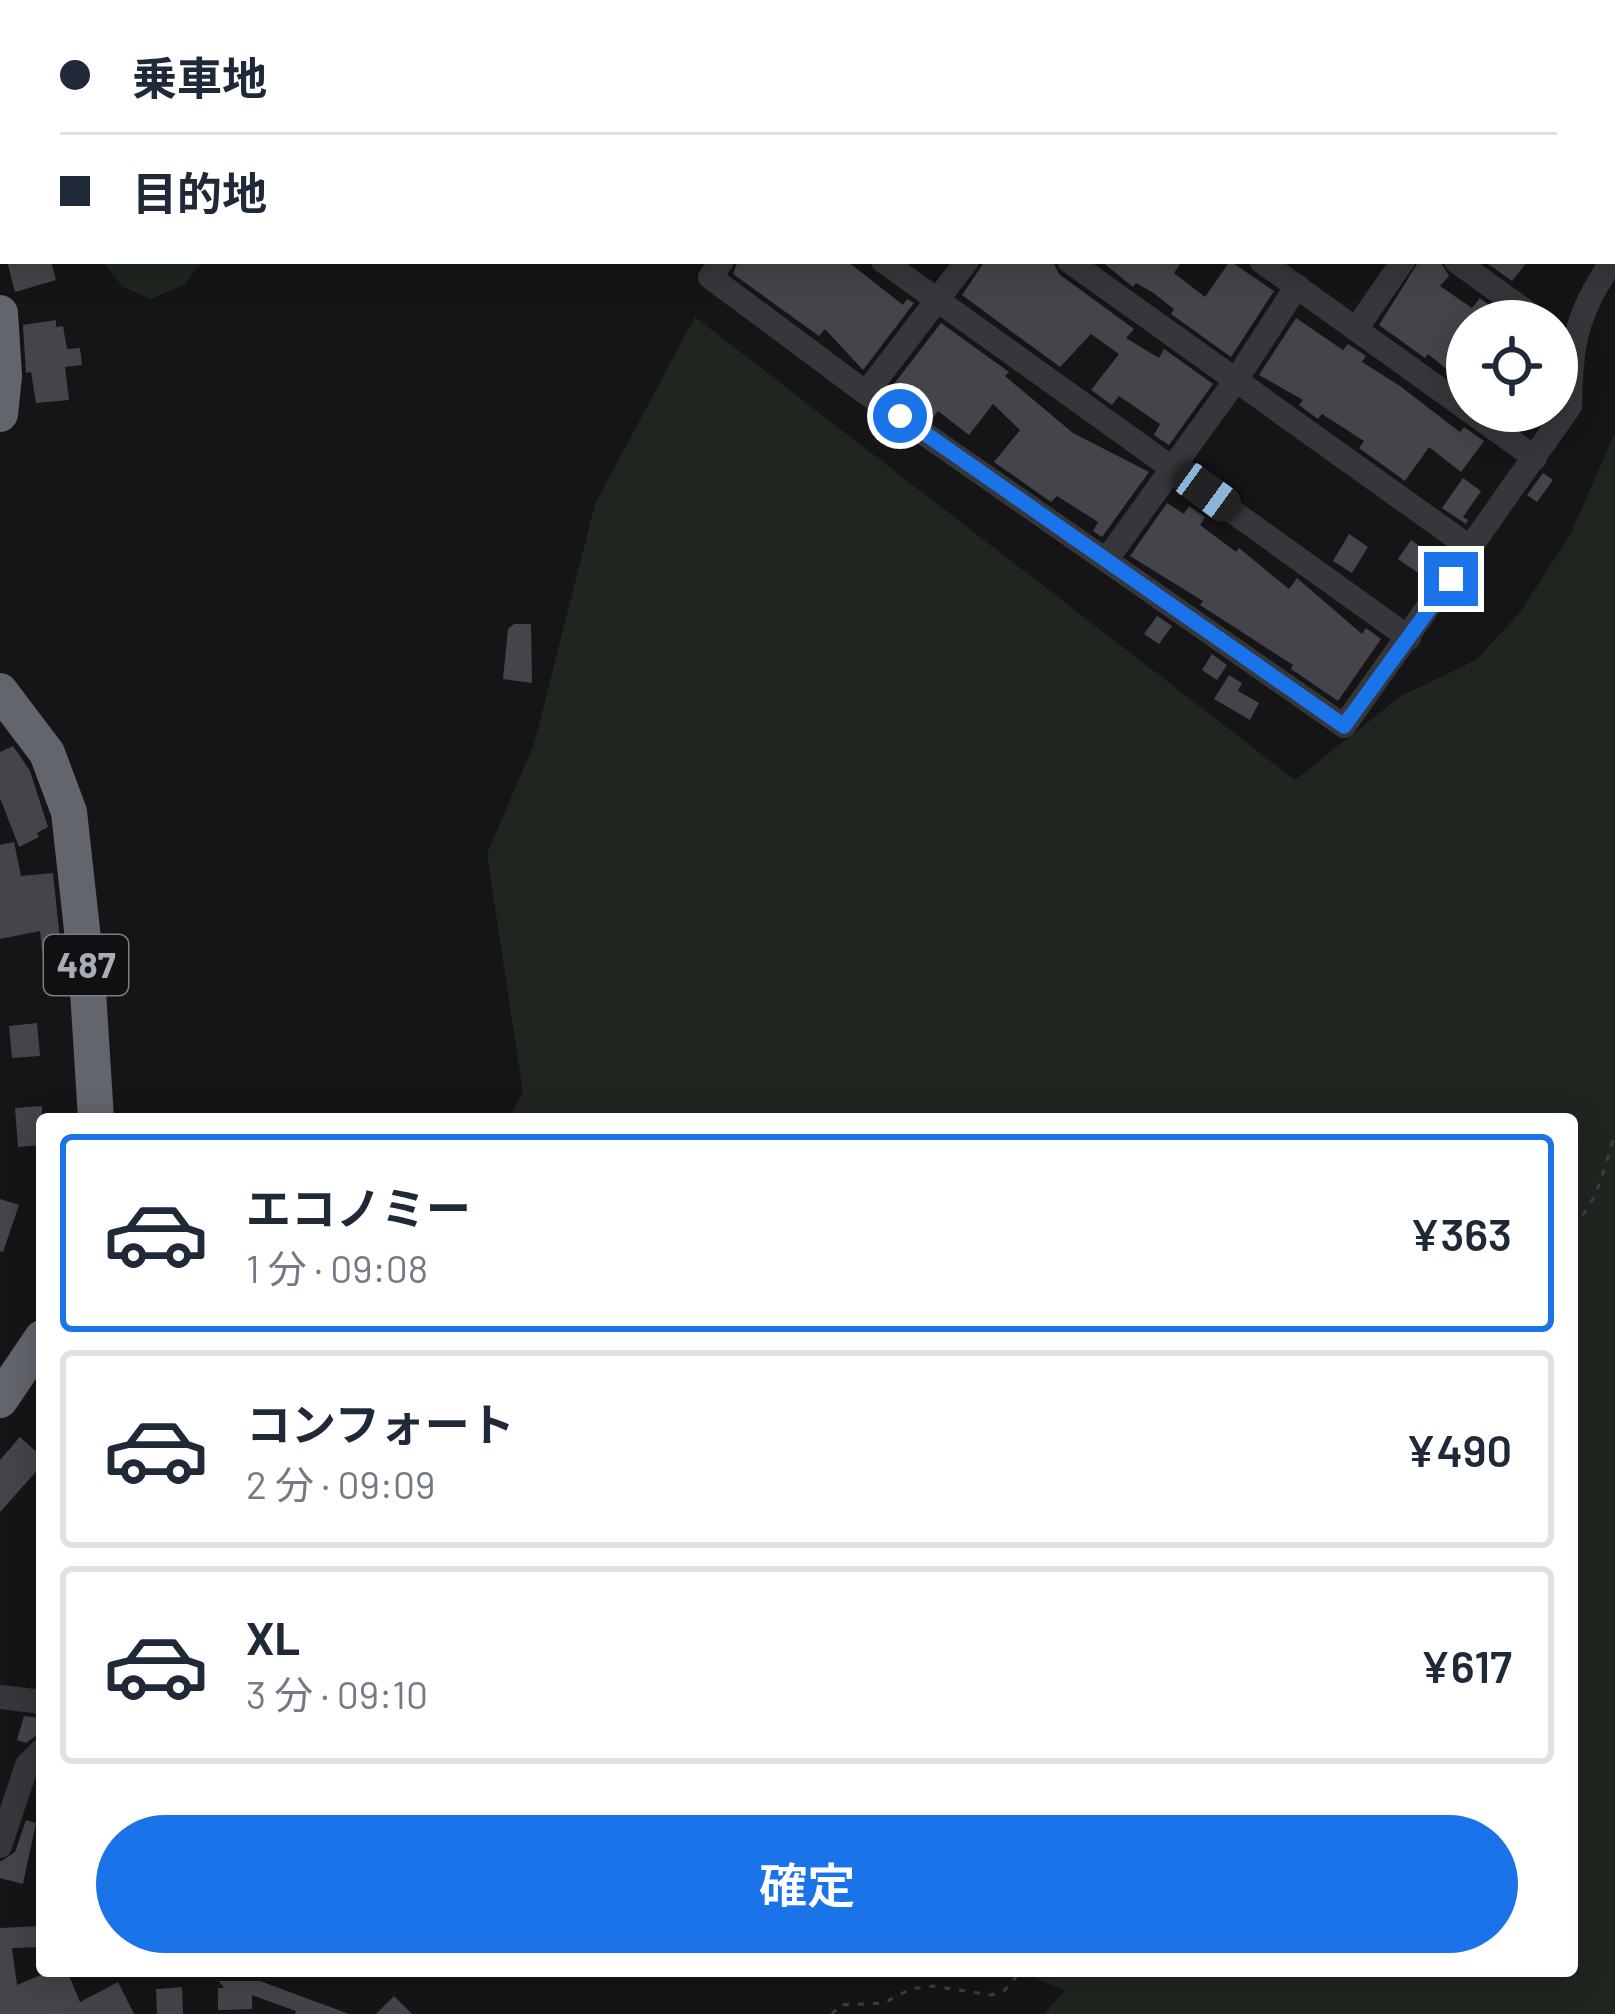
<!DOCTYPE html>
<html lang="ja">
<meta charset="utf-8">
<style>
:root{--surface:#fff;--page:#f6f6f7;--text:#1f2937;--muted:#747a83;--line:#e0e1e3;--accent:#1a73e8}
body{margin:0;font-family:Barlow,"Noto Sans JP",sans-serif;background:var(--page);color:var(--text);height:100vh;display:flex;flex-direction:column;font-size:45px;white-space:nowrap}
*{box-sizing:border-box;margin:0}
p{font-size:39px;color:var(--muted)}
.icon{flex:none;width:66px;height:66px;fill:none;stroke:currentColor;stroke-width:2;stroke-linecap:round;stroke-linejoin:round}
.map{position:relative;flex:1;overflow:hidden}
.side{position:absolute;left:36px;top:1113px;width:1542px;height:864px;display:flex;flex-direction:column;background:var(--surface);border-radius:12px;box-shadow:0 6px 30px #0003}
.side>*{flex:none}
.guide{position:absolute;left:0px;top:0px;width:1617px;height:264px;box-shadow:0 6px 30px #0003;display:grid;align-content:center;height:264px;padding:0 60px;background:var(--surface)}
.controls{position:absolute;left:1446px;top:300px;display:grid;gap:24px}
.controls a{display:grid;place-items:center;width:132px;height:132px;border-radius:50%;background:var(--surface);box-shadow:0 6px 30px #0003;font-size:60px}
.end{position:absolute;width:54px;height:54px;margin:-27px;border:15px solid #1a73e8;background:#fff;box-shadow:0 0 0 6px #fff}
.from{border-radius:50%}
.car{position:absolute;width:36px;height:72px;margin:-36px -18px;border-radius:15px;box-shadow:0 0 9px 3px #0007;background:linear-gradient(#222 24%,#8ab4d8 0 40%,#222 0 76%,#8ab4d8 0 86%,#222 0)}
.guide b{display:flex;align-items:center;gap:42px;height:114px;font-size:45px}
.guide b+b{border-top:3px solid var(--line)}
.guide i{width:30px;height:30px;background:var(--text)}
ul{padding:21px 0 0;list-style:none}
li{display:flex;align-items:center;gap:36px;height:198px;margin:0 24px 18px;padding:0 36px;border:6px solid var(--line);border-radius:12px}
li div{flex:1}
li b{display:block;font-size:45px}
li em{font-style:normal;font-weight:600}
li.on{border-color:var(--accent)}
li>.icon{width:108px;height:108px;stroke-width:1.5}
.button{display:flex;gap:24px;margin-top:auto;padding:24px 60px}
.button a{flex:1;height:138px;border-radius:72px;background:var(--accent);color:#fff;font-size:48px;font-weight:600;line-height:138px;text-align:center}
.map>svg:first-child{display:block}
.green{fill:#1f2620}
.building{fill:#44454a}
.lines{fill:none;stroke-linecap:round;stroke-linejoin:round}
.path{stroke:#3c3e42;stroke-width:3;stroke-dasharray:6 9;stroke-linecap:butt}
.minor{stroke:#36373b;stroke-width:24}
.highway{stroke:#63656c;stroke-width:36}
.route{stroke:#1a73e8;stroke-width:15}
.labels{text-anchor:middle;stroke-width:9;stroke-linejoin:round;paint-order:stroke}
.shield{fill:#101012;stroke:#7a7d85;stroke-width:3}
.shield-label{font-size:36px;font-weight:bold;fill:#a8acb6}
</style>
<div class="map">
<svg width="1615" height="2014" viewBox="0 0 1615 2014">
<rect width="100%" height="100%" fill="#151517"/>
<!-- green -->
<g class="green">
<path d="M 2,0 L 317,0 L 3,4 Z"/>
<path d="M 102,261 L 203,261 L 184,285 L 150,299 L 122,286 Z"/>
<path d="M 695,317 L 1295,780 L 1401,696 L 1476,660 L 1521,611 L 1571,533 L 1615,433 L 1615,2014 L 1044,2014 L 1065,1991 L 1020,1971 L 1572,1971 L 1572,1119 L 508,1119 L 523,1093 L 487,854 L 534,744 L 595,504 Z"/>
</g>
<!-- building -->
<g class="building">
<path d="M 7,261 L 51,261 L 56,280 L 15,292 Z"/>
<path d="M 738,261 L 847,261 L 903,305 L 907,299 L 914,303 L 863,370 L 825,329 L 819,336 L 733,274 Z"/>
<path d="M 985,261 L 1053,261 L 1059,274 L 1134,329 L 1126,338 L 1159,358 L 1164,349 L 1213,384 L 1169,445 L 1154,435 L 1160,424 L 1119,396 L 1112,405 L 1091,390 L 1119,354 L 1091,334 L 1060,367 L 962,295 Z"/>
<path d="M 1101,261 L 1182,261 L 1174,273 L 1205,297 L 1230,261 L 1274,291 L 1231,357 L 1171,314 L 1174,309 L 1152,292 L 1136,283 L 1133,287 Z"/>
<path d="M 1419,261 L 1440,261 L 1449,276 L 1440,286 L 1472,308 L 1480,298 L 1497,311 L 1490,321 L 1467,321 L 1467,380 L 1453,369 L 1450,372 L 1428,354 L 1425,358 L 1379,325 Z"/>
<path d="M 1484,261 L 1528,261 L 1512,281 Z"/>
<path d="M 1296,318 L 1343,350 L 1348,344 L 1366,356 L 1362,362 L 1400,386 L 1460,432 L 1464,427 L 1484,441 L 1461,472 L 1429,447 L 1405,481 L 1359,448 L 1364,441 L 1322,414 L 1318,419 L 1299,405 L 1303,400 L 1259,375 Z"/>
<path d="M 56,320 L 56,327 L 63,326 L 67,349 L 80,348 L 82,365 L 65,367 L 69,400 L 36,403 L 31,372 L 26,373 L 23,325 Z"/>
<path d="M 941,323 L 1009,372 L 1005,376 L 1073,433 L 1149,472 L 1102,537 L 1093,531 L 1098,522 L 1057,496 L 1051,502 L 994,462 L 1020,430 L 993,404 L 969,435 L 938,411 L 932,419 L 890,389 Z"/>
<path d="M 1498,411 L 1537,411 L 1524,430 Z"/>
<path d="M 1543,473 L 1553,480 L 1537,502 L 1527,495 Z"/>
<path d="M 1463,478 L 1481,491 L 1463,517 L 1468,520 L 1466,524 L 1442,508 Z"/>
<path d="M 1167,503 L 1184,514 L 1189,506 L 1205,517 L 1200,525 L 1236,552 L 1239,548 L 1289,589 L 1297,578 L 1362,634 L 1366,628 L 1381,639 L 1338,701 L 1291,669 L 1293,665 L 1200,605 L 1203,601 L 1130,556 Z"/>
<path d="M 1349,534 L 1368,547 L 1352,573 L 1333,561 Z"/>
<path d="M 1411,540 L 1437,559 L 1424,577 L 1398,559 Z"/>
<path d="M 1157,616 L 1172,626 L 1159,644 L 1144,634 Z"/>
<path d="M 514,624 L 531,624 L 532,683 L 503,679 L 508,629 Z"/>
<path d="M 1212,654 L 1227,665 L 1217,680 L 1202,670 Z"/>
<path d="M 1229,675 L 1242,683 L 1238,691 L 1259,703 L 1250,720 L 1214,699 Z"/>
<path d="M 13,746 L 30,771 L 48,827 L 37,833 L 39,837 L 19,847 L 0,798 L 0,752 Z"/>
<path d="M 14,842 L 21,876 L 53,873 L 65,987 L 46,989 L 40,931 L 0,939 L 0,845 Z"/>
<path d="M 37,1023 L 40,1056 L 12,1058 L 9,1026 Z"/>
<path d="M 42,1106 L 42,1145 L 18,1147 L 15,1108 Z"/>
<path d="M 0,1199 L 19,1205 L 3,1252 L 0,1251 Z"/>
<path d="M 20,1437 L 42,1457 L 42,1465 L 0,1512 L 0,1460 Z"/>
<path d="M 24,1716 L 41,1718 L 37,1735 L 26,1743 L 17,1740 Z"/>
<path d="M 26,1820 L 36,1823 L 23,1884 L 0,1878 L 0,1862 L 15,1852 Z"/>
<path d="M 42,1926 L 42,1947 L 12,1948 L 17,1985 L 50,1971 L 67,1971 L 80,2002 L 118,1982 L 134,2014 L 0,2014 L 0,1928 Z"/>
<path d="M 219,1981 L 260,1981 L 349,2014 L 295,2014 L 296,2011 L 252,1995 L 252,2009 L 218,2010 L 218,1988 L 224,1988 Z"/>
<path d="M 182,1987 L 183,2014 L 157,2014 L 156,1989 Z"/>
<path d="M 394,1996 L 412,2014 L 376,2014 Z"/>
</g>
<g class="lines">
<!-- path -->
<g class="path">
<path d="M 1572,1226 C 1599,1203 1604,1166 1615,1134"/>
<path d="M 832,2014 L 840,2005 L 883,2003 L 911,1989 L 933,1986 L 991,1995 L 1005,1990 L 1021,1971"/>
</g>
<!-- minor -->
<g class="minor">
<path d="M 894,0 L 898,3"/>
<path d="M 1271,0 L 1275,3"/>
<path d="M 1462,0 L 1466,3"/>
<path d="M 1588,3 L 1590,0"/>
<path d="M 1614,107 L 1615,107"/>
<path d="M 1614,242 L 1615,243"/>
<path d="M 722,261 L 710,277 L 866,393 L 1344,726 L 1570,406 C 1571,342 1576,315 1612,261"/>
<path d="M 883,261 L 1409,638"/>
<path d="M 1069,261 L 1472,549"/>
<path d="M 1261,261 L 1467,409"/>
<path d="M 1456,261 L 1539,321"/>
<path d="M 1356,329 L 1403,261"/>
<path d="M 866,393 L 967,261"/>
<path d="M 1470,411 L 1535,458"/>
<path d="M 1107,559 L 1236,380 L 1297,286"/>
<path d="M 0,1697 L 42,1702"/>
<path d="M 0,1846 L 27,1765 L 42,1750"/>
</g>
<!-- highway -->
<g class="highway">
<path d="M 0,313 L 4,376 L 0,414"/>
<path d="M 0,691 L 47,753 L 69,812 L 87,975 L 96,1119"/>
<path d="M 0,1400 L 42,1338"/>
</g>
</g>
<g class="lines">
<!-- route -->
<path class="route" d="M 900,416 L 1344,726 L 1451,579"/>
</g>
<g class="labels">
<!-- shield labels -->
<rect class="shield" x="44" y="935" width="84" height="60" rx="9"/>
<g class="shield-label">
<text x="86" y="978">487</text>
</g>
</g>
</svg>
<div class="controls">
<a><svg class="icon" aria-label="locate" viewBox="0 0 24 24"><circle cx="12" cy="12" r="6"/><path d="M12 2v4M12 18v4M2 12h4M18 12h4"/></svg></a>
</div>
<i class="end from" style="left:900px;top:416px"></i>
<i class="end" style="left:1451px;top:579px"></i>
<i class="car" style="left:1207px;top:492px;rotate:126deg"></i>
<div class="guide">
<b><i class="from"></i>乗車地</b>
<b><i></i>目的地</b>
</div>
<section class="side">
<ul>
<li class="on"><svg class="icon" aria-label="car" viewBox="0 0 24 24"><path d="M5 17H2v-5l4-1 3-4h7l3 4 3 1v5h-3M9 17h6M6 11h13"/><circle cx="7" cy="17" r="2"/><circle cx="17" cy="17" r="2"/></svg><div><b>エコノミー</b><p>1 分 · 09:08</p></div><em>¥363</em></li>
<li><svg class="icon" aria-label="car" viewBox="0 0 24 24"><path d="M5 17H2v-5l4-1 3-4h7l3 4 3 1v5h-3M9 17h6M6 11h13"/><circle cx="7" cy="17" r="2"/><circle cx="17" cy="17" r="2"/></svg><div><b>コンフォート</b><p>2 分 · 09:09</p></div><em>¥490</em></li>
<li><svg class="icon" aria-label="car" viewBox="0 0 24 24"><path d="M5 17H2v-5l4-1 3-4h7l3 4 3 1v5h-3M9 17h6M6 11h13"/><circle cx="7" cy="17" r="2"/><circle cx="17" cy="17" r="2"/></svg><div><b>XL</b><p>3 分 · 09:10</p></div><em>¥617</em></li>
</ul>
<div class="button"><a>確定</a></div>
</section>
</div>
